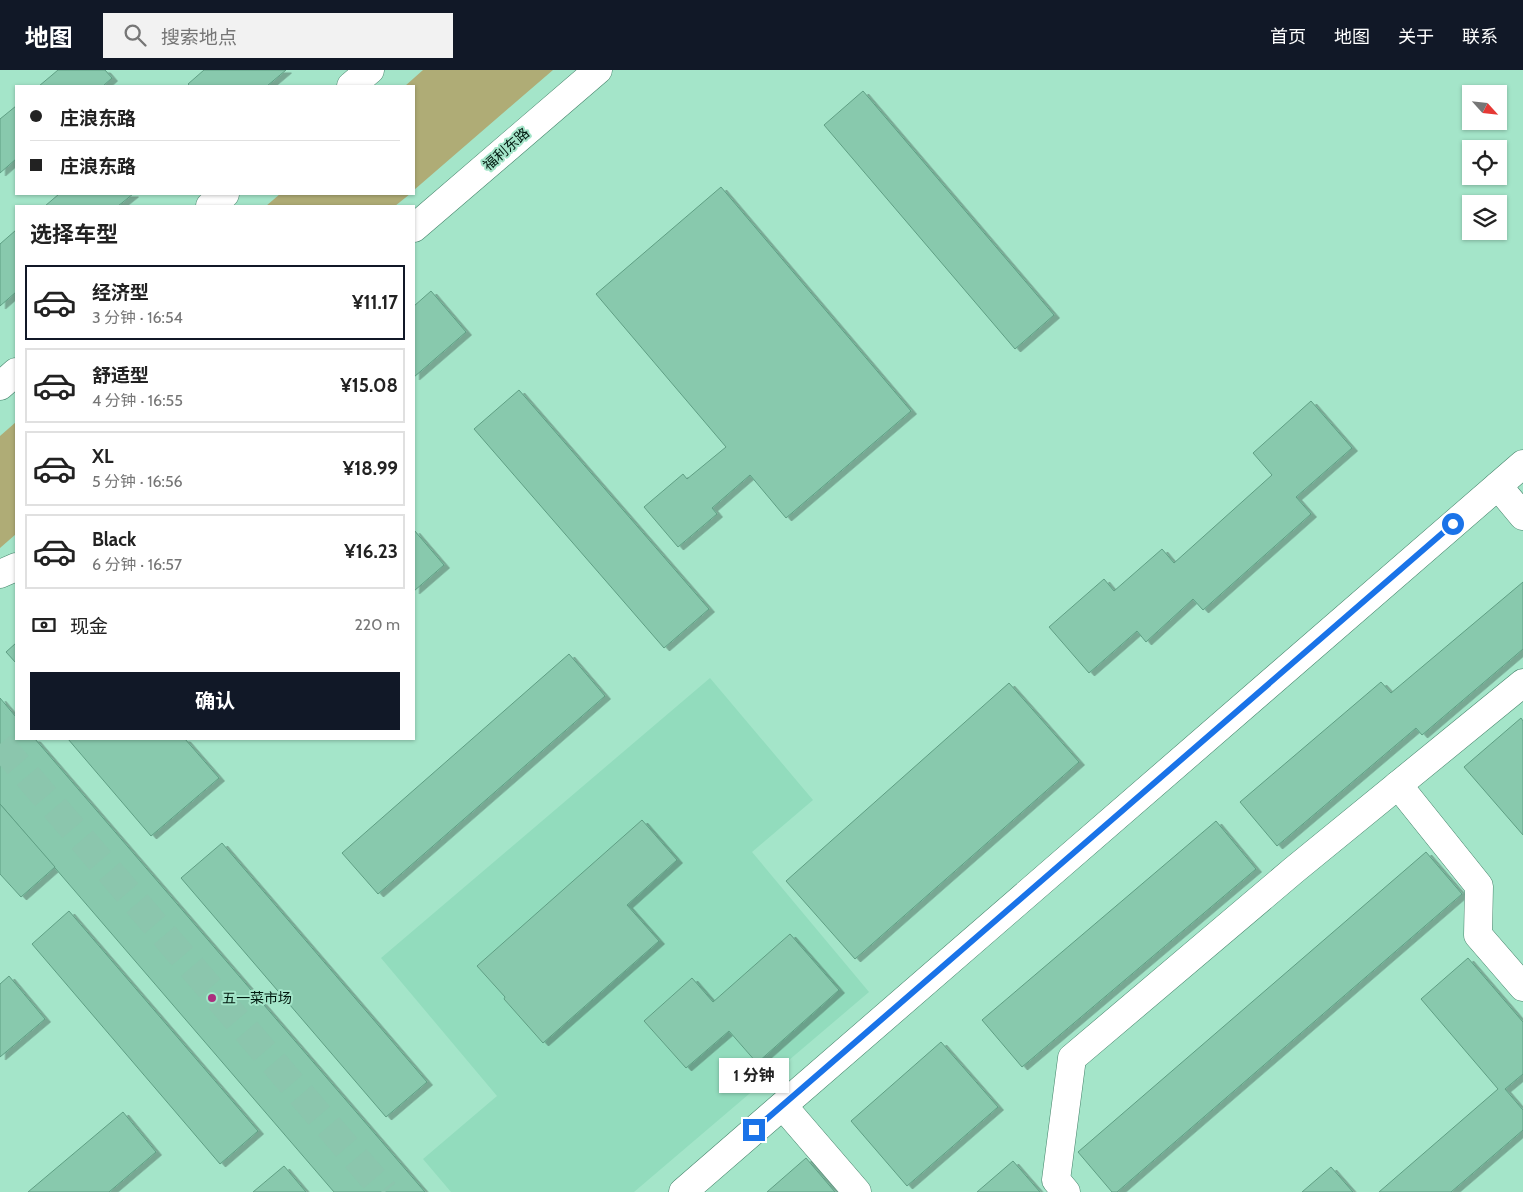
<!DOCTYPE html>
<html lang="zh">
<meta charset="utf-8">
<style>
:root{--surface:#fff;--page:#f2f2f2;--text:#222;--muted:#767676;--line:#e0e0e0;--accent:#111827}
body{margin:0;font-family:Cabin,"Noto Sans SC",sans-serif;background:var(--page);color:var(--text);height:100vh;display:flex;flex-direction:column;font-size:19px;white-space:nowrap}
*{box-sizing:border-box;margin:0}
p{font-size:16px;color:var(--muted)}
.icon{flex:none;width:28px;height:28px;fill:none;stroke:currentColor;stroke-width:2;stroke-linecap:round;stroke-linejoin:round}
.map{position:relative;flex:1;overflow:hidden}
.panel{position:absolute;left:15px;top:135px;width:400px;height:535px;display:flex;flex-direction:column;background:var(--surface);border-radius:0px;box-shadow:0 1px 4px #0004}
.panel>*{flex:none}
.banner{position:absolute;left:15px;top:15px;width:400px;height:110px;border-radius:0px;box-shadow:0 1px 4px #0004;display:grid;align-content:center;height:110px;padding:0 15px;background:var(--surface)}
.needle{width:32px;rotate:117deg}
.fabs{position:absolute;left:1462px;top:15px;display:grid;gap:10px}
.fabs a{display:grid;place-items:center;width:45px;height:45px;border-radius:0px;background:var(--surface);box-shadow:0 1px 4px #0004;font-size:25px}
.end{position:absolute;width:22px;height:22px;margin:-11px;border:6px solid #1a73e8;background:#fff;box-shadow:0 0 0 2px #fff}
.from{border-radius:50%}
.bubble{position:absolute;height:35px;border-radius:0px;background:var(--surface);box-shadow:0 1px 4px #0004;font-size:16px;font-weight:700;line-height:35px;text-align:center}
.banner b{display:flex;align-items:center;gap:18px;height:48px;font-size:19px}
.banner b+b{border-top:1px solid var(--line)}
.banner i{width:12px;height:12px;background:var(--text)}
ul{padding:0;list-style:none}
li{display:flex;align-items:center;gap:15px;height:75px;margin:0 10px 8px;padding:0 5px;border:2px solid var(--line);border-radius:0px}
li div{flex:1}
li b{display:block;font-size:19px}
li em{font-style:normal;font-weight:700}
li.active{border-color:var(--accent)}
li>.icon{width:45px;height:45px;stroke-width:1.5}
h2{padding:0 15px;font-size:22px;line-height:60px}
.pay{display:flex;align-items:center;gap:12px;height:55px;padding:0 15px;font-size:19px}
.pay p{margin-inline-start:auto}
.action{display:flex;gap:10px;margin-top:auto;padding:10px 15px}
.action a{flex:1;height:58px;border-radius:0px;background:var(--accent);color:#fff;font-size:20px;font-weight:700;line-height:58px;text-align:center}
header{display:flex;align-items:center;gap:30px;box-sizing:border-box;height:70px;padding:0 25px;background:var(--accent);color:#fff}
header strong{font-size:24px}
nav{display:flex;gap:28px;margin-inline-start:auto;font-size:18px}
.search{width:350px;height:45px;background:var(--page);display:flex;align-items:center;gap:12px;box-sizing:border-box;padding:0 18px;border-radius:0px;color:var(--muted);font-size:19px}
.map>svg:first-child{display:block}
.built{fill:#92dcbd}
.green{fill:#afac76}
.building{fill:#88c9ad;stroke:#5f9f84;filter:url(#shadow)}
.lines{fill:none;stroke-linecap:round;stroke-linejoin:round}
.minor-tunnel{stroke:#8bc6ad;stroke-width:28;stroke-dasharray:28 14;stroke-linecap:butt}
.minor-casing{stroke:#45846b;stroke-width:29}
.major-casing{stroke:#45846b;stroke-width:29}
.minor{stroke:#fff;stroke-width:28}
.major{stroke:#fff;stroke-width:28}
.route{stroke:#1a73e8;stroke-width:6}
.poi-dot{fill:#ab2e7e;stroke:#a4e5c9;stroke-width:2}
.labels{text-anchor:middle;stroke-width:4;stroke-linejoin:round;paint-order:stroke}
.street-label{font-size:14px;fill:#00190f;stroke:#a4e5c9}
.poi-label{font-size:14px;fill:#00190f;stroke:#a4e5c9;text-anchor:start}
</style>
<header>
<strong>地图</strong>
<div class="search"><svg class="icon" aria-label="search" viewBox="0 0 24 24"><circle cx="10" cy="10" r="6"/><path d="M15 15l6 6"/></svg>搜索地点</div>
<nav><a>首页</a><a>地图</a><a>关于</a><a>联系</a></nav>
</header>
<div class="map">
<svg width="1523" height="1122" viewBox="0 0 1523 1122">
<defs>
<filter id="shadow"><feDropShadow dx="5.5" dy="3" stdDeviation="0" flood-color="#0004"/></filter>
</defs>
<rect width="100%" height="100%" fill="#a4e5c9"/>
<!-- built -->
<path class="built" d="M 710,608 L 813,730 L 752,782 L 869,922 L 634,1122 L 451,1122 L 423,1089 L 497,1026 L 381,888 Z"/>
<!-- green -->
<g class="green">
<path d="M 423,0 L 553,0 L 414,120 L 414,16 L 405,16 Z"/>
<path d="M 280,124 L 410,124 L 395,136 L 266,136 Z"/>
<path d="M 16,352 L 16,464 L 0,478 L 0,366 Z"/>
</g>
<!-- building -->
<g class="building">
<path d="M 58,0 L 105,0 L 112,8 L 103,16 L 39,16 Z"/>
<path d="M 204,0 L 286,0 L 267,16 L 190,16 L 188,14 Z"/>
<path d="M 863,21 L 1054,245 L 1015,279 L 824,55 Z"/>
<path d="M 16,36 L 16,89 L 0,103 L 0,49 Z"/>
<path d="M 721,117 L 911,341 L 786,448 L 750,405 L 712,438 L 717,444 L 678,477 L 644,437 L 683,404 L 687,409 L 726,377 L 596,224 Z"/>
<path d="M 59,124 L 133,124 L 118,136 L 45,136 Z"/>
<path d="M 16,160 L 16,222 L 0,236 L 0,174 Z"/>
<path d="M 431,221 L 466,262 L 414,307 L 414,236 Z"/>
<path d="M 519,320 L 709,539 L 664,578 L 474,359 Z"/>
<path d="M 1311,331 L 1352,378 L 1296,427 L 1311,444 L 1203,540 L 1193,529 L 1146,572 L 1137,561 L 1089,603 L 1049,557 L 1104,509 L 1114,521 L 1162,479 L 1174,493 L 1272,405 L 1253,383 Z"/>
<path d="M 414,460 L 444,495 L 414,521 Z"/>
<path d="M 1523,512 L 1523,579 L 1422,665 L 1416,658 L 1277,776 L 1240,732 L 1381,612 L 1391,623 Z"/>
<path d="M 16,573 L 16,593 L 6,582 Z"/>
<path d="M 569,584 L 605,626 L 378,824 L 342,783 Z"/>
<path d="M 1009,613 L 1079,692 L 855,889 L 786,811 Z"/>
<path d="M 0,628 L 16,647 L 16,669 L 35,669 L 425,1122 L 334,1122 L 0,734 Z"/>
<path d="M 1521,648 L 1523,651 L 1523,765 L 1464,697 Z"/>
<path d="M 68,669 L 185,669 L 219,708 L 151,766 Z"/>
<path d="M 0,734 L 55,797 L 21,827 L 0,804 Z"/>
<path d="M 642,750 L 677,790 L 627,835 L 659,871 L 543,973 L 504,929 L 505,927 L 477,896 Z"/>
<path d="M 1216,751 L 1256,799 L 1022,997 L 982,950 Z"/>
<path d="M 222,773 L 427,1012 L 386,1047 L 181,808 Z"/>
<path d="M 1426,782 L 1462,824 L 1117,1122 L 1112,1122 L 1078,1082 Z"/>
<path d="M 69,841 L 258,1061 L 220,1094 L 32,874 Z"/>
<path d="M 790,864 L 839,920 L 757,993 L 729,961 L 686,998 L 644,951 L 692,908 L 713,932 Z"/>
<path d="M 1468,888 L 1523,952 L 1523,1004 L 1505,1019 L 1523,1040 L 1523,1060 L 1451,1122 L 1379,1122 L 1498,1019 L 1421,929 Z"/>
<path d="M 9,906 L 45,949 L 0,987 L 0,914 Z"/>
<path d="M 941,972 L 998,1037 L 907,1116 L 851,1051 Z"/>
<path d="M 123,1042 L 156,1082 L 109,1122 L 28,1122 Z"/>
<path d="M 806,1088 L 835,1122 L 767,1122 Z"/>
<path d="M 1013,1091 L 1040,1122 L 977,1122 Z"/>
<path d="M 284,1096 L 306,1122 L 253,1122 Z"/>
<path d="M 1331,1097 L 1353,1122 L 1302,1122 Z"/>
</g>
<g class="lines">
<!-- minor-tunnel -->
<path class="minor-tunnel" d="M 0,674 L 385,1122"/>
<!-- minor casing -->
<g class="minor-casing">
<g id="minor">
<path d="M 1498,416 L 1523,446"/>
<path d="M 1398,715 L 1479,816 L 1478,865 L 1523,917"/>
<path d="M 783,1036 L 857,1122"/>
<path d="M 683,1122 L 1523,394"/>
<path d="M 1066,1122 L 1056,1110 L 1072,988 L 1294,800 L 1523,613"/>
</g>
</g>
<!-- major casing -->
<g class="major-casing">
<g id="major">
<path d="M 351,16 L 370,0"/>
<path d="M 210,136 L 225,124"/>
<path d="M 414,158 L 598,0"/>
<path d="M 0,316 L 16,302"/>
<path d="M 0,504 L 16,497"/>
</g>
</g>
<!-- minor -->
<use href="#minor" class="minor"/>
<!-- major -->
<use href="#major" class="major"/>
</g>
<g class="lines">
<!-- route -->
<path class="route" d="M 754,1060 L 1453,454"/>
</g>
<!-- markers -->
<circle class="poi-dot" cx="212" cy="928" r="5"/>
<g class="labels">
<!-- street labels -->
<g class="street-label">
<text transform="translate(506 79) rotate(-41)" y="5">福利东路</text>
</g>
<!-- poi labels -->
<g class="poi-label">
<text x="222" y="933">五一菜市场</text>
</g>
</g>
</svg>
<div class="fabs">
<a><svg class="needle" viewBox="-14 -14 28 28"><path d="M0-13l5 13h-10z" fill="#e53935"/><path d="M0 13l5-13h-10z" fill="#767676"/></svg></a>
<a><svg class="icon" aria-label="locate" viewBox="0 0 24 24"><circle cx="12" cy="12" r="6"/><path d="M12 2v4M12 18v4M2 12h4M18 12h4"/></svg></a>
<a><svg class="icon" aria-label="layers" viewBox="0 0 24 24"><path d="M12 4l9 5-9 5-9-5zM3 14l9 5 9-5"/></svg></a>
</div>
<i class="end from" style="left:1453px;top:454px"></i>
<i class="end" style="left:754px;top:1060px"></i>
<div class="bubble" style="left:719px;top:988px;width:70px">1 分钟</div>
<div class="banner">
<b><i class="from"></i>庄浪东路</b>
<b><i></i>庄浪东路</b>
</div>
<section class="panel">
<h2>选择车型</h2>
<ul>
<li class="active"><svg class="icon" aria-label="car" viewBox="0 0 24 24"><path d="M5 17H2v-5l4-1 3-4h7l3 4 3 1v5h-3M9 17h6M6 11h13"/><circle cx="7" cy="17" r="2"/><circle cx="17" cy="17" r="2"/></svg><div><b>经济型</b><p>3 分钟 · 16:54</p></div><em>¥11.17</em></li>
<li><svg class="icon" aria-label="car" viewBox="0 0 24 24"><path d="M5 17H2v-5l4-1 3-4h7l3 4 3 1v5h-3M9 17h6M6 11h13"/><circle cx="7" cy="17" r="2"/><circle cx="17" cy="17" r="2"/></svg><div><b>舒适型</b><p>4 分钟 · 16:55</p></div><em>¥15.08</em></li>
<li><svg class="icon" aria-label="car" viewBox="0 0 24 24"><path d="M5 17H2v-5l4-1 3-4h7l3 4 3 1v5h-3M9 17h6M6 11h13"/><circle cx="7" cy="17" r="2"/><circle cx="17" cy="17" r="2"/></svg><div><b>XL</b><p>5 分钟 · 16:56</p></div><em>¥18.99</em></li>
<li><svg class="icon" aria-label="car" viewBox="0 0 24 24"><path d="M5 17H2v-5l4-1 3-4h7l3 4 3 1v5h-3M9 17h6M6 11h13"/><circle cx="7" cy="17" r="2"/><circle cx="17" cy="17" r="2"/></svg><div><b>Black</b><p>6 分钟 · 16:57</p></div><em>¥16.23</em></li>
</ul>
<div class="pay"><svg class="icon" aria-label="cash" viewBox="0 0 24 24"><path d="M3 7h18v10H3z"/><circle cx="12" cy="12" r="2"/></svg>现金<p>220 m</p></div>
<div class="action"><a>确认</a></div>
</section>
</div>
